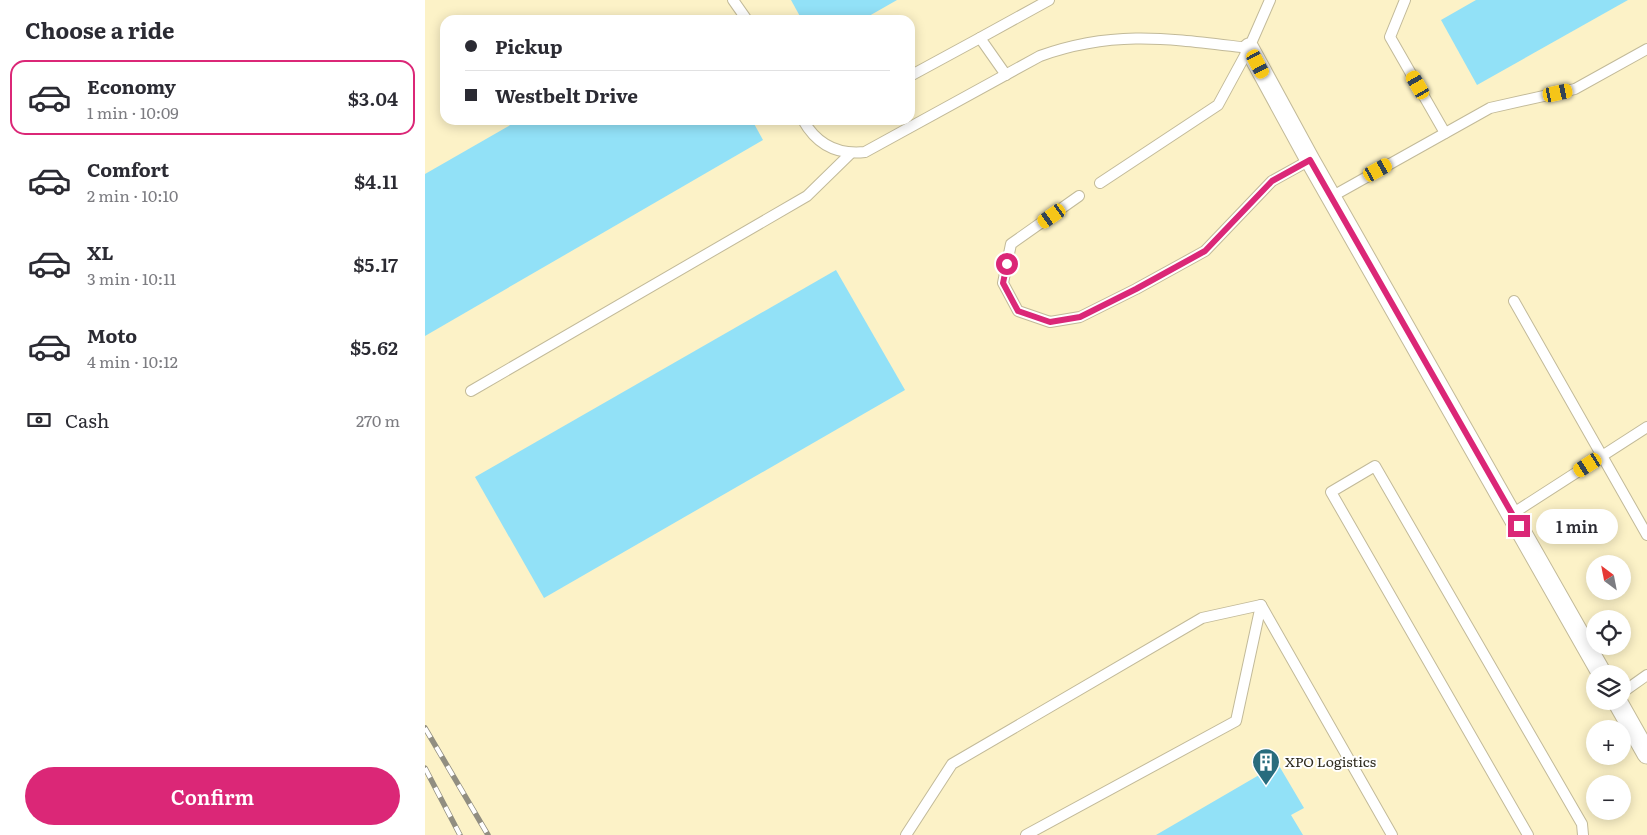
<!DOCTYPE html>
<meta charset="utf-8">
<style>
:root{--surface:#fff;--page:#f7f7f7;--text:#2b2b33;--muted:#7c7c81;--line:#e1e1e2;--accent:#db2777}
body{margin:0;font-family:Literata,serif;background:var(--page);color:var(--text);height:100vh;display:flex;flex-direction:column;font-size:19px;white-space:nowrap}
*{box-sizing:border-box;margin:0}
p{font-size:16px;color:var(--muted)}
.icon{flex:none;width:28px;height:28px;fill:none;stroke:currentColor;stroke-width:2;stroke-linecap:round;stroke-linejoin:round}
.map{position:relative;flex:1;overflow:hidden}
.sheet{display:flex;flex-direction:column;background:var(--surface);width:425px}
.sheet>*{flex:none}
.top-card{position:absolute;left:15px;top:15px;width:475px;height:110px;border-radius:15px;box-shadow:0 2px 12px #0003;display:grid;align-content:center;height:110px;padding:0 25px;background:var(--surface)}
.needle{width:32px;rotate:328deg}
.controls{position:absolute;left:1161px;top:555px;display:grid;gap:10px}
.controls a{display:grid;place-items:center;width:45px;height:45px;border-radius:50%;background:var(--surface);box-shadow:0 2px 12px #0003;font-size:25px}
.end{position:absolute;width:22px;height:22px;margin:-11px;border:6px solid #db2777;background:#fff;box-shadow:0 0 0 2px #fff}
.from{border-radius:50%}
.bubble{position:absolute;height:35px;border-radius:18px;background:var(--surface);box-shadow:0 2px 12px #0003;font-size:16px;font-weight:600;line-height:35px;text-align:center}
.car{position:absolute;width:15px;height:30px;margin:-15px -8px;border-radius:6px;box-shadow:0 0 4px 1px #0007;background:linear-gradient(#f5c518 24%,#345 0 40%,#f5c518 0 76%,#345 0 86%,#f5c518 0)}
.top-card b{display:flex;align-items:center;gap:18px;height:48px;font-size:19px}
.top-card b+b{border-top:1px solid var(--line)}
.top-card i{width:12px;height:12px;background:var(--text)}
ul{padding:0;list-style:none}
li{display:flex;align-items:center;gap:15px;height:75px;margin:0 10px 8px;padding:0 15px;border:2px solid transparent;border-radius:15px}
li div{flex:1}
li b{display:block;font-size:19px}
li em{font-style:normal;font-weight:600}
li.active{border-color:var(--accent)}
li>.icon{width:45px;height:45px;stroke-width:1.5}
h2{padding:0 25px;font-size:22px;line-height:60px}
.pay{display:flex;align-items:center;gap:12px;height:55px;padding:0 25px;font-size:19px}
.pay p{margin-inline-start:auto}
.cta{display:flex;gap:10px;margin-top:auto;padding:10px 25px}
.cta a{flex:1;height:58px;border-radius:30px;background:var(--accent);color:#fff;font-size:20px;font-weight:600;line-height:58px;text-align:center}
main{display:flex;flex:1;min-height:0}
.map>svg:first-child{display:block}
.built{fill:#fcf2c7;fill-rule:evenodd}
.building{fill:#92e1f7}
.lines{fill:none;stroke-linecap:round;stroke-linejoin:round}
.service-casing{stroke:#c2ba99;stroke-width:12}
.minor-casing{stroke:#c2ba99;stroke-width:21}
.service{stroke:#fff;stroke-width:10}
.minor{stroke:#fff;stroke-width:19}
.rail-casing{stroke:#918e81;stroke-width:5.5}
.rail{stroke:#fff;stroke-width:4;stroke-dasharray:11;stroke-linecap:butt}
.route{stroke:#db2777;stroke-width:6}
.labels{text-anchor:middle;stroke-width:4;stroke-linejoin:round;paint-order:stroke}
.poi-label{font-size:14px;fill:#2f2c1f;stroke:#fff;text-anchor:start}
</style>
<main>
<section class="sheet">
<h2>Choose a ride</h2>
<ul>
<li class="active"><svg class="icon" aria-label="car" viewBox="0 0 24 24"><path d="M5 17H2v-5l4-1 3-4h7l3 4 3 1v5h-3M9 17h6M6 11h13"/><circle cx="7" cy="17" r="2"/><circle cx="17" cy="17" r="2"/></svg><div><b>Economy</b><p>1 min · 10:09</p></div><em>$3.04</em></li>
<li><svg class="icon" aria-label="car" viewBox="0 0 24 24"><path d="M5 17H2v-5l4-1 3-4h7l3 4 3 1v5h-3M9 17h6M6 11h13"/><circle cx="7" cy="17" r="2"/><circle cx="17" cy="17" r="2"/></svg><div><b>Comfort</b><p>2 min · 10:10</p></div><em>$4.11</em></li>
<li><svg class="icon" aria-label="car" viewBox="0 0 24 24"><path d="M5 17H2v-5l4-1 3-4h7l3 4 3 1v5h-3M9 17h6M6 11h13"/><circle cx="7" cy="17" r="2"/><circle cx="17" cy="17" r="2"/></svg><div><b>XL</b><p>3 min · 10:11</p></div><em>$5.17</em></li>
<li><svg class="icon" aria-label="car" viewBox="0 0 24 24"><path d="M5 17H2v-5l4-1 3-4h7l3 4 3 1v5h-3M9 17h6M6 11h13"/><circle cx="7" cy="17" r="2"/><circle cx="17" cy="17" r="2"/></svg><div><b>Moto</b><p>4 min · 10:12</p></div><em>$5.62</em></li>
</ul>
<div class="pay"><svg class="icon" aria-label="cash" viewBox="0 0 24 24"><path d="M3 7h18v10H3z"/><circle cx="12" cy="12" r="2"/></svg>Cash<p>270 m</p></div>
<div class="cta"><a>Confirm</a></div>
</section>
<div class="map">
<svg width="1222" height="835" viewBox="0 0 1222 835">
<rect width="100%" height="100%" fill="#fefbed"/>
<!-- built -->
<path class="built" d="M 0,0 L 1222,0 L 1222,835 L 0,835 ZM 20,20 L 485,20 L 485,120 L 20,120 ZM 1170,564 L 1198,564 L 1198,591 L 1170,591 ZM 1170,619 L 1198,619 L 1198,646 L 1170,646 ZM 1170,674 L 1198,674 L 1198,701 L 1170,701 ZM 1170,729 L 1198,729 L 1198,756 L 1170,756 ZM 1170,784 L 1198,784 L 1198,811 L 1170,811 Z"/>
<!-- building -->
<g class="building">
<path d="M 366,0 L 472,0 L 437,20 L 377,20 Z"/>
<path d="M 1051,0 L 1203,0 L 1052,85 L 1016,20 Z"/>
<path d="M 94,120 L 327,120 L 338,140 L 0,336 L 0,174 Z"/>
<path d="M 411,270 L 480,390 L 119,598 L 50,477 Z"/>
<path d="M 853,764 L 879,808 L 866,815 L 878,835 L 731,835 Z"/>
</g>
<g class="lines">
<!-- service casing -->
<g class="service-casing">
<g id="service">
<path d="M 308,0 L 322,20"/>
<path d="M 980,0 L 965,37 L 1020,133"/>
<path d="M 581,75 L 555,38 L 624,0"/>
<path d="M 485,76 L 555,38"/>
<path d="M 378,120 C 392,145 413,155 440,152 L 615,56 C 690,29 747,39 824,48"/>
<path d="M 675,183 L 793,105 L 824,48 L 845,0"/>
<path d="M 654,196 L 586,244 L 578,283 L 593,311 L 625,322 L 655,317 L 711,289 L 780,251 L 847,181 L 885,160"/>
<path d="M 906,197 L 1065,108 L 1150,89 L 1222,49"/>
<path d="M 1089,301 L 1222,535"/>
<path d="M 46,391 L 382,196 L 425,154"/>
<path d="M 1087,514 L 1222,427"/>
<path d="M 1198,692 L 1222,675"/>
<path d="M 481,835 L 527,764 L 777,618 L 836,605 L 967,835"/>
<path d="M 601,835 L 811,721 L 836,605"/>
<path d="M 1103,835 L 906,492 L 950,466 L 1157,824 L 1158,835"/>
</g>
</g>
<!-- minor casing -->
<g class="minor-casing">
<g id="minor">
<path d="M 824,48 L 885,160 L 1177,674"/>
<path d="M 1192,701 L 1222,754"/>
</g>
</g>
<!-- service -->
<use href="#service" class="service"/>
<!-- minor -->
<use href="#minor" class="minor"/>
<!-- rail casing -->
<g class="rail-casing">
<g id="rail">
<path d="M 0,728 L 63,835"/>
<path d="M 0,768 L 35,835"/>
</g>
</g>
<!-- rail -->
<use href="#rail" class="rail"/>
</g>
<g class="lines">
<!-- route -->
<path class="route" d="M 582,264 L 578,283 L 593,311 L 625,322 L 655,317 L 711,289 L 780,251 L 847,181 L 885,160 L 1094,526"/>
</g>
<!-- icons -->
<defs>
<g id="building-pin" transform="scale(1.4375)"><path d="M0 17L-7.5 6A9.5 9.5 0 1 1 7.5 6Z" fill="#286c7d" stroke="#fff"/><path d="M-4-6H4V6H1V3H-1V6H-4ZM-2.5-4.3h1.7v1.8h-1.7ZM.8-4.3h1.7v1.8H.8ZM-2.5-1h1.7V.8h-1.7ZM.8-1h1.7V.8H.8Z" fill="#fff"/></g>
</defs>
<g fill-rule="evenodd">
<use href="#building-pin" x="841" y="762"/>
</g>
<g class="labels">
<!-- poi labels -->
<g class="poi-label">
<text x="860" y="767">XPO Logistics</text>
</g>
</g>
</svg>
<div class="controls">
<a><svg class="needle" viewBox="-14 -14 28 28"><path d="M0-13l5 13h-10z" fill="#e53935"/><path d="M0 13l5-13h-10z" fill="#7c7c81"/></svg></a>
<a><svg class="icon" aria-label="locate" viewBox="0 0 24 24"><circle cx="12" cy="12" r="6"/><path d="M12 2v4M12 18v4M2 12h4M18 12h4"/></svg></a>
<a><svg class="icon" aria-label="layers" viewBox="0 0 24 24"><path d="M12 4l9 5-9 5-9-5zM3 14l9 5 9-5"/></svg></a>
<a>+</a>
<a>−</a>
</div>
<i class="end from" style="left:582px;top:264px"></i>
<i class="end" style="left:1094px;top:526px"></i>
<div class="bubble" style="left:1111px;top:509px;width:82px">1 min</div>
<i class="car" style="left:833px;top:64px;rotate:152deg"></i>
<i class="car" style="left:993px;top:85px;rotate:330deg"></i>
<i class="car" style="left:1133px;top:93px;rotate:78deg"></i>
<i class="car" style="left:953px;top:170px;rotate:61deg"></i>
<i class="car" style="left:627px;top:216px;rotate:235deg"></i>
<i class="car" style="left:1163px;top:465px;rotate:237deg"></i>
<div class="top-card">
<b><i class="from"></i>Pickup</b>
<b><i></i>Westbelt Drive</b>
</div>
</div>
</main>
